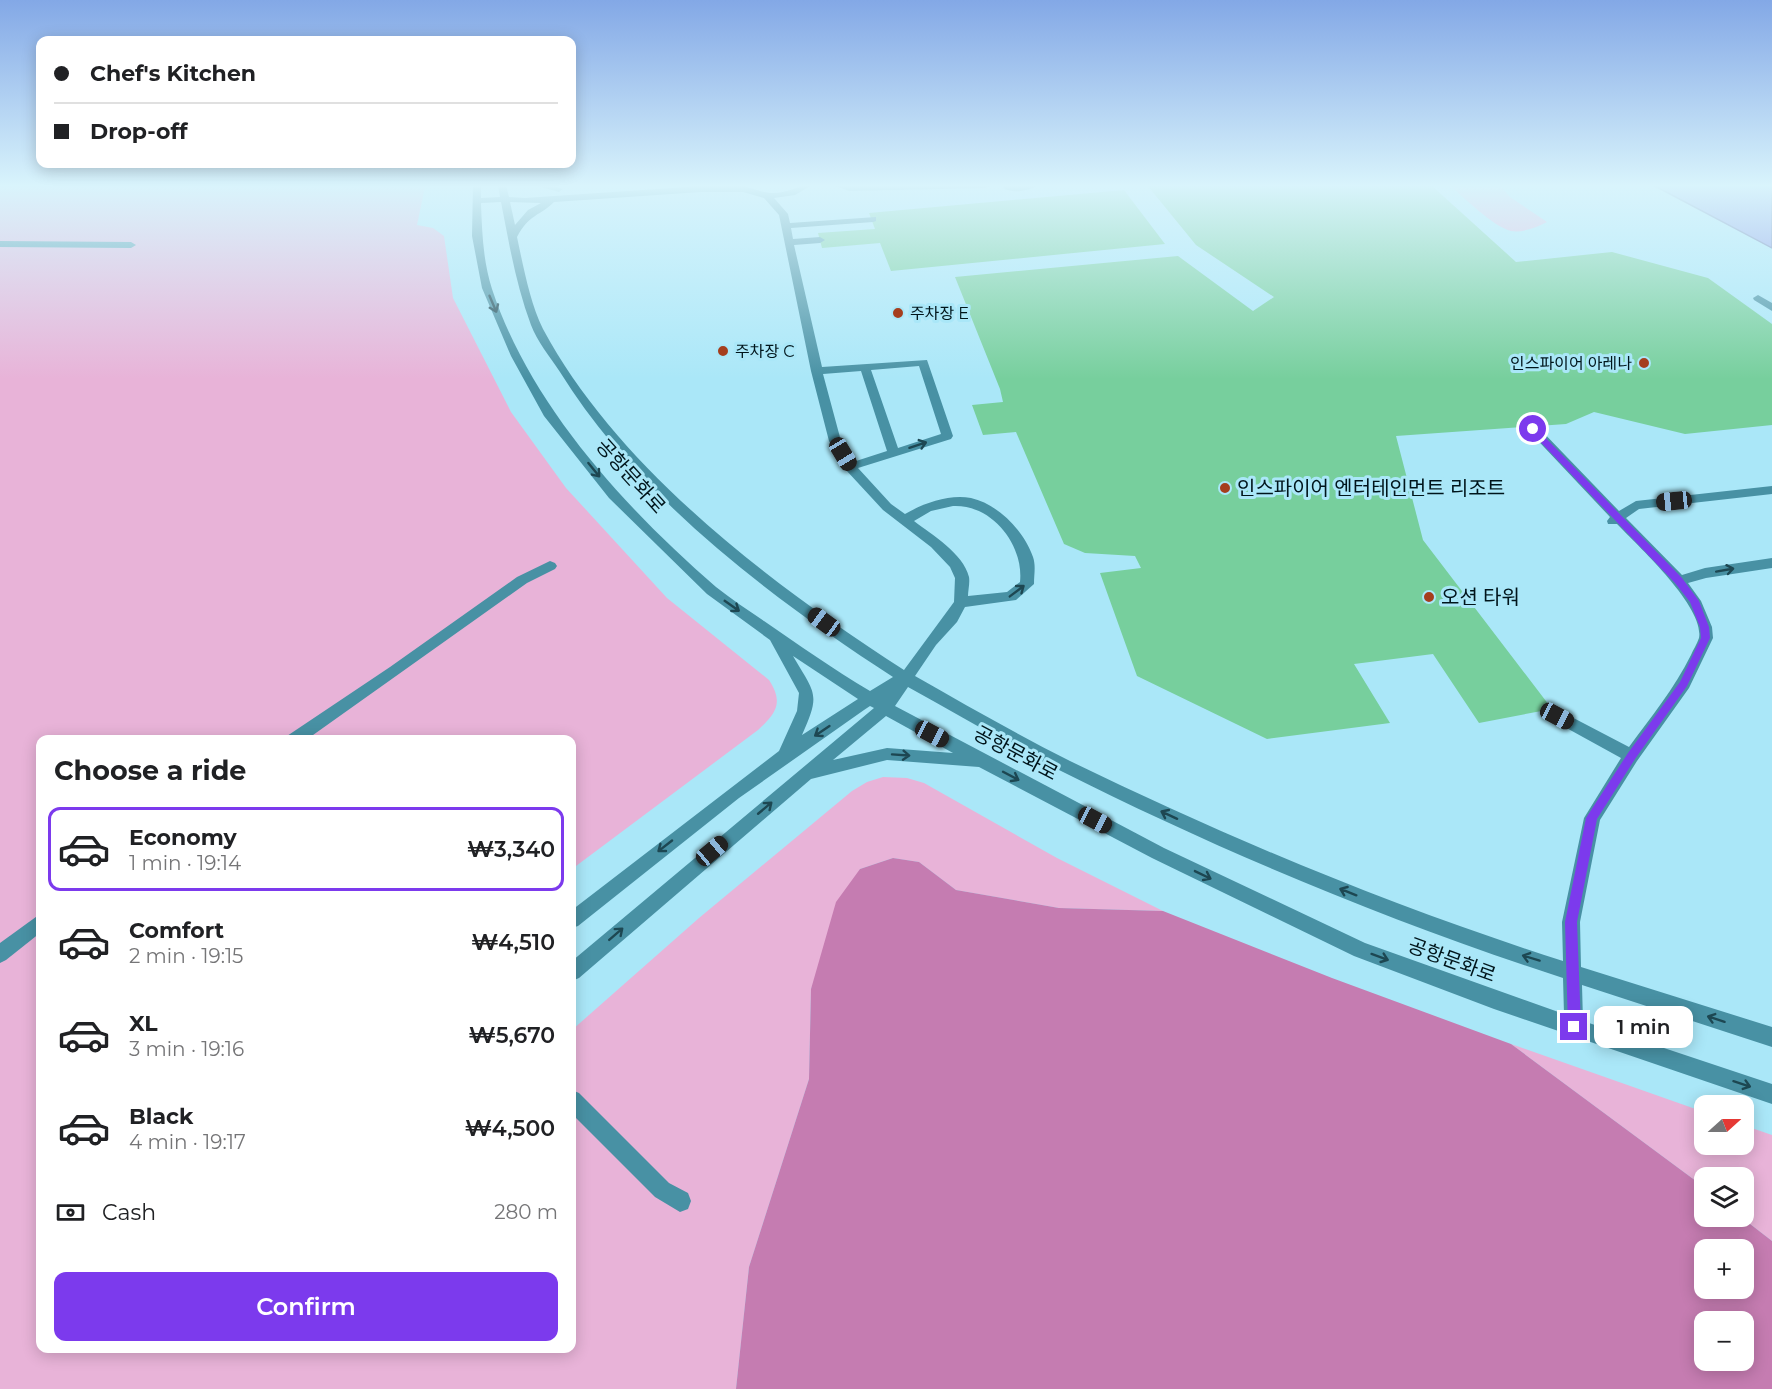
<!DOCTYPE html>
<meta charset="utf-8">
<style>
:root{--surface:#fff;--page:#f2f2f2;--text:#202124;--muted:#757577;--line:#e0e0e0;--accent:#7c3aed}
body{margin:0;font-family:Montserrat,"Noto Sans KR",sans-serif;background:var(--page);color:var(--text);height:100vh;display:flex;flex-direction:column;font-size:22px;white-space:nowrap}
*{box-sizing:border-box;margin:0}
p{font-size:20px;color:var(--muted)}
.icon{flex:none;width:33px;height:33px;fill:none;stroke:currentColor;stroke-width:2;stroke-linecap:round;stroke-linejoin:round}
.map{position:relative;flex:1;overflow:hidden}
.panel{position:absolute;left:36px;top:735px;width:540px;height:618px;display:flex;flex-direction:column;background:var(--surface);border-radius:12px;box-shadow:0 3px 15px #0003}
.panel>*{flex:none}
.guide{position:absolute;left:36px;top:36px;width:540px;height:132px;border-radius:12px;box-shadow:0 3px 15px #0003;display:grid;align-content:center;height:132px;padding:0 18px;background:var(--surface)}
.needle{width:39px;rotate:69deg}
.buttons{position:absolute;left:1694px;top:1095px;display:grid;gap:12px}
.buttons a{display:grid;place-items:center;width:60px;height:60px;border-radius:12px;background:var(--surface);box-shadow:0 3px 15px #0003;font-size:30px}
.end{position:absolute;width:27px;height:27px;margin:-14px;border:8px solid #7c3aed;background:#fff;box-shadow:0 0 0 3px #fff}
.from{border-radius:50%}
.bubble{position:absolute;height:42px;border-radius:12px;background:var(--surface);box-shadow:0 3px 15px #0003;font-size:20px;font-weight:600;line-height:42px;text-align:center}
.car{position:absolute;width:18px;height:36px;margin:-18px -9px;border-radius:8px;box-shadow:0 0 4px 2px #0007;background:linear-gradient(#222 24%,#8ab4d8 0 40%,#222 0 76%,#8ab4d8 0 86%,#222 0)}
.guide b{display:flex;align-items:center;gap:21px;height:57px;font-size:22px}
.guide b+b{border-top:2px solid var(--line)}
.guide i{width:15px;height:15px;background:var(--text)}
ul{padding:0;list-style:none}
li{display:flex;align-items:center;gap:18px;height:84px;margin:0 12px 9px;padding:0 6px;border:3px solid transparent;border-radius:12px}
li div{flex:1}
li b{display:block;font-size:22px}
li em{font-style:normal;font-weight:600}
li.current{border-color:var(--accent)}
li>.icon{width:54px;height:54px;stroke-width:1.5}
h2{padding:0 18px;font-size:27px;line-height:72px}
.pay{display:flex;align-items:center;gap:15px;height:66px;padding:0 18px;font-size:22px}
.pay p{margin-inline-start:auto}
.action{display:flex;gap:12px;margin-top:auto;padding:12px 18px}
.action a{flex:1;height:69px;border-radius:12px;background:var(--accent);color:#fff;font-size:24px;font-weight:600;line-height:69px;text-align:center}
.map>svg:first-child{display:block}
.green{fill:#e8b3d8}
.forest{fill:#c57cb1;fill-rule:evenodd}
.water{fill:#8d97e4;stroke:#6370a8;stroke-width:1.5}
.building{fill:#77cf9d}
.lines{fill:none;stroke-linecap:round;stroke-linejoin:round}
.minor{fill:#4891a4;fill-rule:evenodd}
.oneway{stroke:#1d4752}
.route{fill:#7c3aed}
.poi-dot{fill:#a53e1d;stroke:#aae7f8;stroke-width:2}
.labels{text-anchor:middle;stroke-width:6;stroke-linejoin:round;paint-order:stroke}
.far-poi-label{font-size:16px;fill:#00151b;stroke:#aae7f8;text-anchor:start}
.street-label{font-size:20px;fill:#00151b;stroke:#aae7f8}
.poi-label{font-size:20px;fill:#00151b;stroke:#aae7f8;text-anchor:start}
</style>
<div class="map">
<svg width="1772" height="1389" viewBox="0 0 1772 1389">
<rect width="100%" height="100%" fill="#aae7f8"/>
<!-- green -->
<g class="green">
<path d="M 0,185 L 435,185 L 425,187 L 417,225 L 433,228 L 444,236 L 453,298 L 511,412 L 566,488 L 667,598 L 769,680 C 784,703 776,713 758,730 L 572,869 L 572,740 L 40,740 L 40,1348 L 572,1348 L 572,1030 L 699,918 L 852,791 L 867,782 L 883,777 L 907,778 L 924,783 L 1057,858 L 1163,911 L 1059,908 L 956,890 L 919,862 L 893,858 L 860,869 L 811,989 L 809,1079 L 749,1267 L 736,1389 L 0,1389 Z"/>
<path d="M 1449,185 L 1499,185 L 1510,197 L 1547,222 C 1537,227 1523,233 1511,231 C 1492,226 1464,197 1449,185 Z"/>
<path d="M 1511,1044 L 1704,1112 L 1704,1144 L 1743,1144 L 1743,1125 L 1772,1135 L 1772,1241 L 1741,1217 L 1743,1216 L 1743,1178 L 1704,1178 L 1704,1187 Z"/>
</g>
<!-- forest -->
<path class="forest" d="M 893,858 L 919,862 L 956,890 L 1059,908 L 1163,911 L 1332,978 L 1511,1044 L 1704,1187 L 1704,1216 L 1741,1217 L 1772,1241 L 1772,1389 L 736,1389 L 749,1267 L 809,1079 L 811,989 L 836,902 L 860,869 ZM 1704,1250 L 1743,1250 L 1743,1288 L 1704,1288 ZM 1704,1322 L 1743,1322 L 1743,1360 L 1704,1360 Z"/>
<!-- water -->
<path class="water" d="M 1653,185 L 1772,185 L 1772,248 Z"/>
<!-- building -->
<g class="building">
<path d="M 1147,185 L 1431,185 L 1516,262 L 1612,252 L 1708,278 L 1772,324 L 1772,425 L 1685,434 L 1594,412 L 1566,424 L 1396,436 L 1423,540 L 1552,709 L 1479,723 L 1433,654 L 1354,664 L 1390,723 L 1267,739 L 1137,676 L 1100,573 L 1141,568 L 1135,556 L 1085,553 L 1064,544 L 1016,432 L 983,435 L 972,405 L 1003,402 L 1000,389 L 955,277 L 1178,256 L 1253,311 L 1274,297 L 1196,245 Z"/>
<path d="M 1124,190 L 1165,244 L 891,271 L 880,243 L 822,248 L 818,233 L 875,229 L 869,213 Z"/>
</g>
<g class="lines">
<!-- minor -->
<g class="minor">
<path d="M 473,185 L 481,185 L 481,198 L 500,197 L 498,185 L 506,185 L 509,197 L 525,198 L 701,186 L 736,186 L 735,185 C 748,185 759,193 773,193 C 788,193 799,185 812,185 L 795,195 L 774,198 L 788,214 L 790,223 L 876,217 L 876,221 L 873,222 L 791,228 L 793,239 L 820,237 L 825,240 L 820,243 L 794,245 L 822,367 L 927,360 L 953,436 L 951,439 L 858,468 L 891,504 L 905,514 C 924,503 949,494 971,498 C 998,504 1024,531 1033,557 C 1036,566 1034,574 1034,584 L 1016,600 L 965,607 L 957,622 L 936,645 L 915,676 C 966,705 1018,735 1070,761 C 1230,839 1394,907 1563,961 L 1562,922 L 1584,818 L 1621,758 L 1552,720 L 1549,716 L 1552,712 L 1562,712 L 1629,747 C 1651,717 1674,689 1691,655 C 1693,650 1697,644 1699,638 C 1705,607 1638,546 1617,524 L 1608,524 L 1607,521 L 1610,517 L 1527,429 L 1529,426 L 1537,426 L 1619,511 L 1636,501 L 1772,486 L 1772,494 L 1639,509 L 1626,518 L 1682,575 L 1705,568 L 1772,558 L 1772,568 L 1706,578 L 1688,583 L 1701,601 L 1712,627 L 1713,638 L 1689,688 L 1637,761 L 1600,820 L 1580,922 L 1581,967 L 1772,1027 L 1772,1047 L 1582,985 L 1583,1021 L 1772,1084 L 1772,1104 L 1494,1009 L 1354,956 L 1152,858 L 979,767 L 887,760 L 811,779 L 579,978 L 572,981 L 572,961 L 874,708 L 870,706 L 864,710 L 739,798 L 578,926 L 572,928 L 572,910 L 779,751 L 797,711 L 799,693 L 770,640 L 707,594 L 609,498 L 544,416 L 511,356 L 482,288 L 472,236 ZM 701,192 L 743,192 L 764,198 L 779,215 L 811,371 L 829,441 L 846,470 L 883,510 L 931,547 L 950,567 L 955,578 L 954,602 L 904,670 C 772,585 618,469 543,329 C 530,303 523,265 517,237 C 529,214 540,216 554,202 ZM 501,202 C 509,243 516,285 531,325 C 537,341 550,357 560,372 C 638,498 770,597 893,677 L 870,691 C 833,669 799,645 764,621 C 748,610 731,599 716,587 C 625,508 530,405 492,289 C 483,261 482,232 481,203 ZM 510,202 L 541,203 L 528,210 L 515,225 ZM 919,366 L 941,434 L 898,448 L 871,370 ZM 861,371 L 887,451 L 853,462 L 841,441 L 823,374 ZM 953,506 C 992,504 1024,545 1020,582 L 1007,592 L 968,596 C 968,591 970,583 969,577 C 963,553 932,535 914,521 L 931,511 ZM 793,656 L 858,699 L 802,735 C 821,693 815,694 793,656 ZM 908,687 C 958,714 1008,745 1059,770 C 1222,852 1391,922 1563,978 L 1564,1014 L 1365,943 L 1164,848 L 895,706 ZM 886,716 L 953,753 L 887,748 L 833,760 Z"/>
<path d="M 534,185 L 550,185 L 563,189 L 559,192 Z"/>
<path d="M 833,185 L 990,185 L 986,188 L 849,191 Z"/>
<path d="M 1038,185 C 1030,191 1012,194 1003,188 L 1007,185 Z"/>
<path d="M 0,241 L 131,242 L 136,245 L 131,248 L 0,247 Z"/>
<path d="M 1758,295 L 1772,303 L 1772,311 L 1754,300 L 1753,298 Z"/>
<path d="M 550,561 L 555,563 L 557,566 L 555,569 L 527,583 L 306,740 L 285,740 L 287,736 L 390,667 L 517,577 Z"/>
<path d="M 40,914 L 40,933 L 6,960 L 0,963 L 0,943 Z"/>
<path d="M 572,1090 L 579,1093 L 669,1183 L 688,1193 L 691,1201 L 688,1209 L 680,1212 L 655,1197 L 572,1114 Z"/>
</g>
</g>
<!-- one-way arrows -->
<defs><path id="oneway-shaft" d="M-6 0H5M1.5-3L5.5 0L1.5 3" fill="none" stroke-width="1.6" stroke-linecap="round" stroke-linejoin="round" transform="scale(1.5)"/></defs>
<g class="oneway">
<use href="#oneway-shaft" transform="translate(493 304) rotate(67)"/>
<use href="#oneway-shaft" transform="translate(918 445) rotate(-18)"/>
<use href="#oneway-shaft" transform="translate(594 470) rotate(51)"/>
<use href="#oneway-shaft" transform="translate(1725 570) rotate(-10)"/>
<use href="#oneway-shaft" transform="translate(1017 591) rotate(-37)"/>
<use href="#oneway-shaft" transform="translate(732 606) rotate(35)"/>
<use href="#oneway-shaft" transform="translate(822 731) rotate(146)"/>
<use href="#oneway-shaft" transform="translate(901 755) rotate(4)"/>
<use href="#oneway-shaft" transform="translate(1011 776) rotate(28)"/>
<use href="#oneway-shaft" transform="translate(765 808) rotate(-40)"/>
<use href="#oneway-shaft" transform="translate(1169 815) rotate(-155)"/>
<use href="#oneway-shaft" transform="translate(665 846) rotate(142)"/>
<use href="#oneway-shaft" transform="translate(1203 875) rotate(26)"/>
<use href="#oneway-shaft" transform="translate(1348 892) rotate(-158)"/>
<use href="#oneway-shaft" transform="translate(616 934) rotate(-41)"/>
<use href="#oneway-shaft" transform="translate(1380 957) rotate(20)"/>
<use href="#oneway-shaft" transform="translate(1531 958) rotate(-163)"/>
<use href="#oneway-shaft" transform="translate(1716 1019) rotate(-162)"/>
<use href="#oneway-shaft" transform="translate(1742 1084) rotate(18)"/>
</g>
<!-- sky -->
<linearGradient id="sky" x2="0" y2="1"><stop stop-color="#83a8e6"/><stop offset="0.49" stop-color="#d9f4fc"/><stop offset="1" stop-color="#d9f4fc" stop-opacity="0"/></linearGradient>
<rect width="1772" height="379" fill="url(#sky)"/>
<!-- route -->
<path class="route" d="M 1530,428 L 1536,428 L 1682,578 L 1699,601 L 1709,627 L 1710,638 L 1687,686 L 1635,759 L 1597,819 L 1577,922 L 1581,1027 L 1579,1032 L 1574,1034 L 1570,1032 L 1568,1027 L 1565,922 L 1586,818 L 1628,753 L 1680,682 L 1701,638 L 1700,627 L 1690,602 L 1675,583 L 1530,431 Z"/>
<!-- markers -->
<g class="poi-dot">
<circle cx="898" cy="313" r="6"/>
<circle cx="723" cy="351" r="6"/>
<circle cx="1644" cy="363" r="6"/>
<circle cx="1225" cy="488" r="6"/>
<circle cx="1429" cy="597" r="6"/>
</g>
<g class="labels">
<!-- far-poi labels -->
<g class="far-poi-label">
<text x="910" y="319">주차장 E</text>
<text x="735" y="357">주차장 C</text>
<text x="1632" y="369" text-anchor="end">인스파이어 아레나</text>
</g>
<!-- street labels -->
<g class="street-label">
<text transform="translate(631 476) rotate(48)" y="7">공항문화로</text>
<text transform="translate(1016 753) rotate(28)" y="7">공항문화로</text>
<text transform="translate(1452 960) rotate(20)" y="7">공항문화로</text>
</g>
<!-- poi labels -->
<g class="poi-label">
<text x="1237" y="495">인스파이어 엔터테인먼트 리조트</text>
<text x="1441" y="604">오션 타워</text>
</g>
</g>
</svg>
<div class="buttons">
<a><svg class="needle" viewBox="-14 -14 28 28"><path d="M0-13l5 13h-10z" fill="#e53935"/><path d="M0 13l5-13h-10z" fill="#757577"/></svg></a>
<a><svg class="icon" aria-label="layers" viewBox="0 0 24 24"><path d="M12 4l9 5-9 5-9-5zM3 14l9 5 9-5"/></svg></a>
<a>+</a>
<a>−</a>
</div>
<i class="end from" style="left:1533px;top:429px"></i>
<i class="end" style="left:1574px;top:1027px"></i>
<div class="bubble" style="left:1594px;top:1006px;width:99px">1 min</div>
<i class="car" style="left:843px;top:454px;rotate:149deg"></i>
<i class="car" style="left:1674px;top:501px;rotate:264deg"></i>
<i class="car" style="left:824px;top:622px;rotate:306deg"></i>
<i class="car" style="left:1557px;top:716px;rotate:118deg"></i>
<i class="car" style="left:932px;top:734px;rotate:118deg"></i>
<i class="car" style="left:1095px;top:820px;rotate:118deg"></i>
<i class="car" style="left:712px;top:851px;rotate:50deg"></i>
<div class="guide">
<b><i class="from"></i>Chef's Kitchen</b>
<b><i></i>Drop-off</b>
</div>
<section class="panel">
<h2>Choose a ride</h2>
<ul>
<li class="current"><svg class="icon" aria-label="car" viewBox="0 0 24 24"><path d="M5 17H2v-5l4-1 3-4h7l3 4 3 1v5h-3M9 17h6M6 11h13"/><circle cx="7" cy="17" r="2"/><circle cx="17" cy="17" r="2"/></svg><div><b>Economy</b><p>1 min · 19:14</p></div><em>₩3,340</em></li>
<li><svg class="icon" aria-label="car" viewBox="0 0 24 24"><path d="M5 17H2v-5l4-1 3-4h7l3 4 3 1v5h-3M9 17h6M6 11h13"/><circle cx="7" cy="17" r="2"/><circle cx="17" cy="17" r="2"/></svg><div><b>Comfort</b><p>2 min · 19:15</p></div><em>₩4,510</em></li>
<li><svg class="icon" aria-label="car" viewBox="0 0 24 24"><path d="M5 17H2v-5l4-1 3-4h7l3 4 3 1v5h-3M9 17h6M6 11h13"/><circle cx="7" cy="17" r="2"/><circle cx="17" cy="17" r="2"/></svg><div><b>XL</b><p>3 min · 19:16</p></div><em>₩5,670</em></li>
<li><svg class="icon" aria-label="car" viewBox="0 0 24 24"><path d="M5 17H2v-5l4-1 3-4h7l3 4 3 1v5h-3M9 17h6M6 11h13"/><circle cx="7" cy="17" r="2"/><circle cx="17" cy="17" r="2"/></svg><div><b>Black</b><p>4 min · 19:17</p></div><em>₩4,500</em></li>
</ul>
<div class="pay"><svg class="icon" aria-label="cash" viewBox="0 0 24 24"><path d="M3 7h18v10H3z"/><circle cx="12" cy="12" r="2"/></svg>Cash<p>280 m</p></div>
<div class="action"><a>Confirm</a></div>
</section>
</div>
